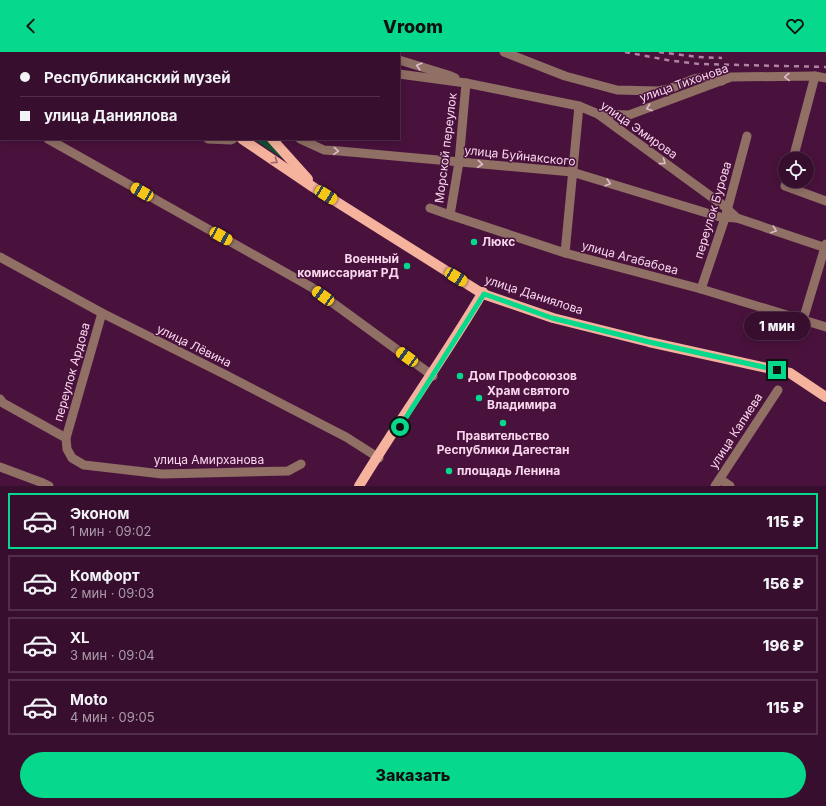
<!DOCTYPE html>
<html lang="ru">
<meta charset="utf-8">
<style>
:root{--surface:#370e2d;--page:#421c39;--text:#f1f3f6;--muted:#aa9caa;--line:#512e49;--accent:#06d98b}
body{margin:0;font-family:Inter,sans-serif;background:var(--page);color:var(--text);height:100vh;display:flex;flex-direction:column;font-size:15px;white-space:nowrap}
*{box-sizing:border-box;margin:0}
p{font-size:13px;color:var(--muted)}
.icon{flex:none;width:22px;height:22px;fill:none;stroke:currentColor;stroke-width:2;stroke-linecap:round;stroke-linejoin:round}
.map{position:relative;height:434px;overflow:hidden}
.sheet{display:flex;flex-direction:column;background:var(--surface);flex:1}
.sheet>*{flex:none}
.top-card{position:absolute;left:0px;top:0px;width:400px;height:88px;box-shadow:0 2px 10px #0003,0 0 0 1px var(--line);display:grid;align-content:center;height:88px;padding:0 20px;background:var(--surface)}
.buttons{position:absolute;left:778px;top:100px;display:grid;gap:8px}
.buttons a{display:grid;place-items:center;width:36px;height:36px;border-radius:50%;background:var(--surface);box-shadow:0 2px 10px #0003,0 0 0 1px var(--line);font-size:20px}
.end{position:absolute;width:18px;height:18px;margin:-9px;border:5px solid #06d98b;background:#111;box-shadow:0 0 0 2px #111}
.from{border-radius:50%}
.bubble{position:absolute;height:28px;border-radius:14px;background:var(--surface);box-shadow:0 2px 10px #0003,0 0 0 1px var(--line);font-size:13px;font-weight:800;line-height:28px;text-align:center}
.car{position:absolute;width:12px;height:24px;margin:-12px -6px;border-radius:5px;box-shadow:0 0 3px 1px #0007;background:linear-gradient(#f5c518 24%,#345 0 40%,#f5c518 0 76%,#345 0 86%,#f5c518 0)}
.top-card b{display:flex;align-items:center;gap:14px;height:38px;font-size:15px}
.top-card b+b{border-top:1px solid var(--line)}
.top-card i{width:10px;height:10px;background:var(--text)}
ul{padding:7px 0 0;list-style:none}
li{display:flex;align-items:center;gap:12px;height:56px;margin:0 8px 6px;padding:0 12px;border:2px solid var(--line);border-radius:0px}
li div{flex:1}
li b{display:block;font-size:15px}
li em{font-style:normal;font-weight:800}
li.current{border-color:var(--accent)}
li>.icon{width:36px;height:36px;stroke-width:1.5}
.cta{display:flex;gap:8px;margin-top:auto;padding:8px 20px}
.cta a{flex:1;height:46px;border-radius:24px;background:var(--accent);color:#111;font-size:16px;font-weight:800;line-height:46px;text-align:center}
header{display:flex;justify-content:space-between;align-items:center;height:52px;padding:0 20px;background:var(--accent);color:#111;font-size:18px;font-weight:800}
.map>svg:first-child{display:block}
.grass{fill:url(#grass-tufts)}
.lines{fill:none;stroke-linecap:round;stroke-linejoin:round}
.minor{stroke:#906f65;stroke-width:9}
.major{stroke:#f5b29d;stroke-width:10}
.rail{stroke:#af84a3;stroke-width:2.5;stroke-dasharray:5 5;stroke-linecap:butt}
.oneway{stroke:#dfbccb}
.oneway2{stroke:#9f626c}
.route{stroke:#06d98b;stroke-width:5}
.poi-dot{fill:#06d98b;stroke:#49123c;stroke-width:1.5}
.labels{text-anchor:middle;stroke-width:3;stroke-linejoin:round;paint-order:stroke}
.street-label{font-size:12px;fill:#f9d6ed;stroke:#49123c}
.poi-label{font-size:12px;font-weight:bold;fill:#f9d6ed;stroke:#49123c;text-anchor:start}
</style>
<header><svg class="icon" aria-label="back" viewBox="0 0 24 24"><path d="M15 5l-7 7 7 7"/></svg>Vroom<svg class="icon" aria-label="heart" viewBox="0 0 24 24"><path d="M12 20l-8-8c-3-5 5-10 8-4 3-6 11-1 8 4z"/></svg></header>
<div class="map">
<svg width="826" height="434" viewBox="0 0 826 434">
<defs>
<pattern id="grass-tufts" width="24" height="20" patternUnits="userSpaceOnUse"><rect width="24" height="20" fill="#114f33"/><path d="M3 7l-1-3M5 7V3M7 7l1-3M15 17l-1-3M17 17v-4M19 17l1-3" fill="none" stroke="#346851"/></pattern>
</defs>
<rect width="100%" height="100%" fill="#49123c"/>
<!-- grass -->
<path class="grass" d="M 256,87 L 265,87 L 288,110 L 255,88 Z"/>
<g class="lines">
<!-- minor -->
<g class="minor">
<path d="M 31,0 L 33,1"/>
<path d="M 340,0 L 342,1"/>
<path d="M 386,0 L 389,1"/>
<path d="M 504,0 L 565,24 L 617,38 L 658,39 L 669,37 L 694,27 L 705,25 L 722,29"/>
<path d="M 356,1 L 356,0"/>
<path d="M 399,8 L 448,23 L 455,26"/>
<path d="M 399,22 L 466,31 L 579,54 L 598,62 L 724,154 L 737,166"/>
<path d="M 0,59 L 1,60"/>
<path d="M 598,62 L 629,63 L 731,25 L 815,24 L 826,26"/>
<path d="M 48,87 L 311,235 L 433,324"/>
<path d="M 208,87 L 231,88 L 233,87"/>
<path d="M 300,87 L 324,98 L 339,99 L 572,120 L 720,165 L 737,166 L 826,196"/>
<path d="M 793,107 L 815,24"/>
<path d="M 787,129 L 785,134 L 826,149"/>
<path d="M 430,156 L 450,163 L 565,201 L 701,237 L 826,275"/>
<path d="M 450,163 L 459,110 L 466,31"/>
<path d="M 565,201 L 579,54"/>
<path d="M 0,205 L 102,261 L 226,323 L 346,385 L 379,406"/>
<path d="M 701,237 L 725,166 L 747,84"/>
<path d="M 803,268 L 826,192"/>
<path d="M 0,347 L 3,351 L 66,386 L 67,397 L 72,406 L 84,413 L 162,422 L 288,419 L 301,412"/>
<path d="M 66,386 L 102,261"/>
<path d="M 0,415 L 43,431 L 49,434"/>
<path d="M 720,427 L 730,434"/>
<path d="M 715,434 L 778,338"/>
</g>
<!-- major -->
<g class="major">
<path d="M 192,0 L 192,1"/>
<path d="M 184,1 L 184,0"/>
<path d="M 242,87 L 313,135 L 483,242 L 553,266 L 649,290 L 790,321 L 826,345"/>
<path d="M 272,87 L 308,127"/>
<path d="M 359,434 C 399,368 444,306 483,240"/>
</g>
<!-- rail -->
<g class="rail">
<path d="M 625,0 L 667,8 L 699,12 L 826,15"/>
<path d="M 659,0 L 698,5 L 722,6"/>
</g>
</g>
<!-- one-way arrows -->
<defs><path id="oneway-chevron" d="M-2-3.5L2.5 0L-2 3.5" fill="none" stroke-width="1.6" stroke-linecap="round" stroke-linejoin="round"/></defs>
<g class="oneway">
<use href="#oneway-chevron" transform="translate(419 14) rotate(-164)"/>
<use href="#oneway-chevron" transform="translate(787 25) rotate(179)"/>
<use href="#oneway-chevron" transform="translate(649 56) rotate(160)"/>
<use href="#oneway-chevron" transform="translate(336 99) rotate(3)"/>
<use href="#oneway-chevron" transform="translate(663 110) rotate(36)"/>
<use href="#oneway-chevron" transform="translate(480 112) rotate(5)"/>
<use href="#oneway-chevron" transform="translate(608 131) rotate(17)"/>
<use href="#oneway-chevron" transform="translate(774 178) rotate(19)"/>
</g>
<use class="oneway2" href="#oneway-chevron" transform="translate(275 109) rotate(34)"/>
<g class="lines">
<!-- route -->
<path class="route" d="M 400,375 L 484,242 L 552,266 L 649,290 L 777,318"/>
</g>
<!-- markers -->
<g class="poi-dot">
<circle cx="474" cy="190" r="4"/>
<circle cx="407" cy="214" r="4"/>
<circle cx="460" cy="324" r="4"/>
<circle cx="479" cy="346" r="4"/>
<circle cx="503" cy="371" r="4"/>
<circle cx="449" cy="419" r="4"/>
</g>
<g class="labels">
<!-- street labels -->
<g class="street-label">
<text transform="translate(684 31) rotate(-19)" y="4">улица Тихонова</text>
<text transform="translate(639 78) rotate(35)" y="4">улица Эмирова</text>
<text transform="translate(446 96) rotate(-83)" y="4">Морской переулок</text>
<text transform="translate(520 104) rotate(6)" y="4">улица Буйнакского</text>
<text transform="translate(713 158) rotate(-73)" y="4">переулок Бурова</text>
<text transform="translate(630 206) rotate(15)" y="4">улица Агабабова</text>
<text transform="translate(534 243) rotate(18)" y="4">улица Даниялова</text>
<text transform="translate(194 294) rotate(26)" y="4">улица Лёвина</text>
<text transform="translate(72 320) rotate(-74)" y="4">переулок Ардова</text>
<text transform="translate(736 379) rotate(-57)" y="4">улица Капиева</text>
<text x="209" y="412">улица Амирханова</text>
</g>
<!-- poi labels -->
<g class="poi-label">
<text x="482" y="194">Люкс</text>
<text x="399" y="211" text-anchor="end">Военный<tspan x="399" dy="14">комиссариат РД</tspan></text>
<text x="468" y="328">Дом Профсоюзов</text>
<text x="487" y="343">Храм святого<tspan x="487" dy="14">Владимира</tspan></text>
<text x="503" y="388" text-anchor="middle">Правительство<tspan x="503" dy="14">Республики Дагестан</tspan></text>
<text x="457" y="423">площадь Ленина</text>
</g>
</g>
</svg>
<div class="buttons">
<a><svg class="icon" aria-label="locate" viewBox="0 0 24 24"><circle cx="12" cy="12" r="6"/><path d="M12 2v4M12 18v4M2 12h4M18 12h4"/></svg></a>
</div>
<i class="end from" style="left:400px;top:375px"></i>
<i class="end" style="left:777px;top:318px"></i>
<div class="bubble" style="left:744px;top:260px;width:66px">1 мин</div>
<i class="car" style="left:142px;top:140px;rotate:300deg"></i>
<i class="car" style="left:326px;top:143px;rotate:122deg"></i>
<i class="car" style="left:221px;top:184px;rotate:119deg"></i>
<i class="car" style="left:456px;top:225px;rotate:122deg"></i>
<i class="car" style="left:323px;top:244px;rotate:306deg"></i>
<i class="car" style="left:407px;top:305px;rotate:306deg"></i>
<div class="top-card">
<b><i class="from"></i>Республиканский музей</b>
<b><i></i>улица Даниялова</b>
</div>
</div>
<section class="sheet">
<ul>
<li class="current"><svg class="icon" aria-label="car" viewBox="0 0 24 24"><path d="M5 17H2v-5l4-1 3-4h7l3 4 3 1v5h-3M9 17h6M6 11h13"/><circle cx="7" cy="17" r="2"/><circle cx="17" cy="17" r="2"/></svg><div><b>Эконом</b><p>1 мин · 09:02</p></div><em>115 ₽</em></li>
<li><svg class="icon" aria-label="car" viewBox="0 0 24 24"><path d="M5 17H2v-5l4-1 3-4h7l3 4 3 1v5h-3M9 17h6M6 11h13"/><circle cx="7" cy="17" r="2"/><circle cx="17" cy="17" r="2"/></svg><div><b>Комфорт</b><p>2 мин · 09:03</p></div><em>156 ₽</em></li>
<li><svg class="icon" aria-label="car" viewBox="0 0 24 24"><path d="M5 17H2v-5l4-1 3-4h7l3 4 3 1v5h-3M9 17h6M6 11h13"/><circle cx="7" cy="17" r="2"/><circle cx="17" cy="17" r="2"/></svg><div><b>XL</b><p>3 мин · 09:04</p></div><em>196 ₽</em></li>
<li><svg class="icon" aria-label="car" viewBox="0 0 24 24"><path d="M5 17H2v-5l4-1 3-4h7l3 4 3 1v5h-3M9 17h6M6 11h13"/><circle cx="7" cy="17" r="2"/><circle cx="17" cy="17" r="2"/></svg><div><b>Moto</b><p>4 мин · 09:05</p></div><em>115 ₽</em></li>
</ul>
<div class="cta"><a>Заказать</a></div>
</section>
